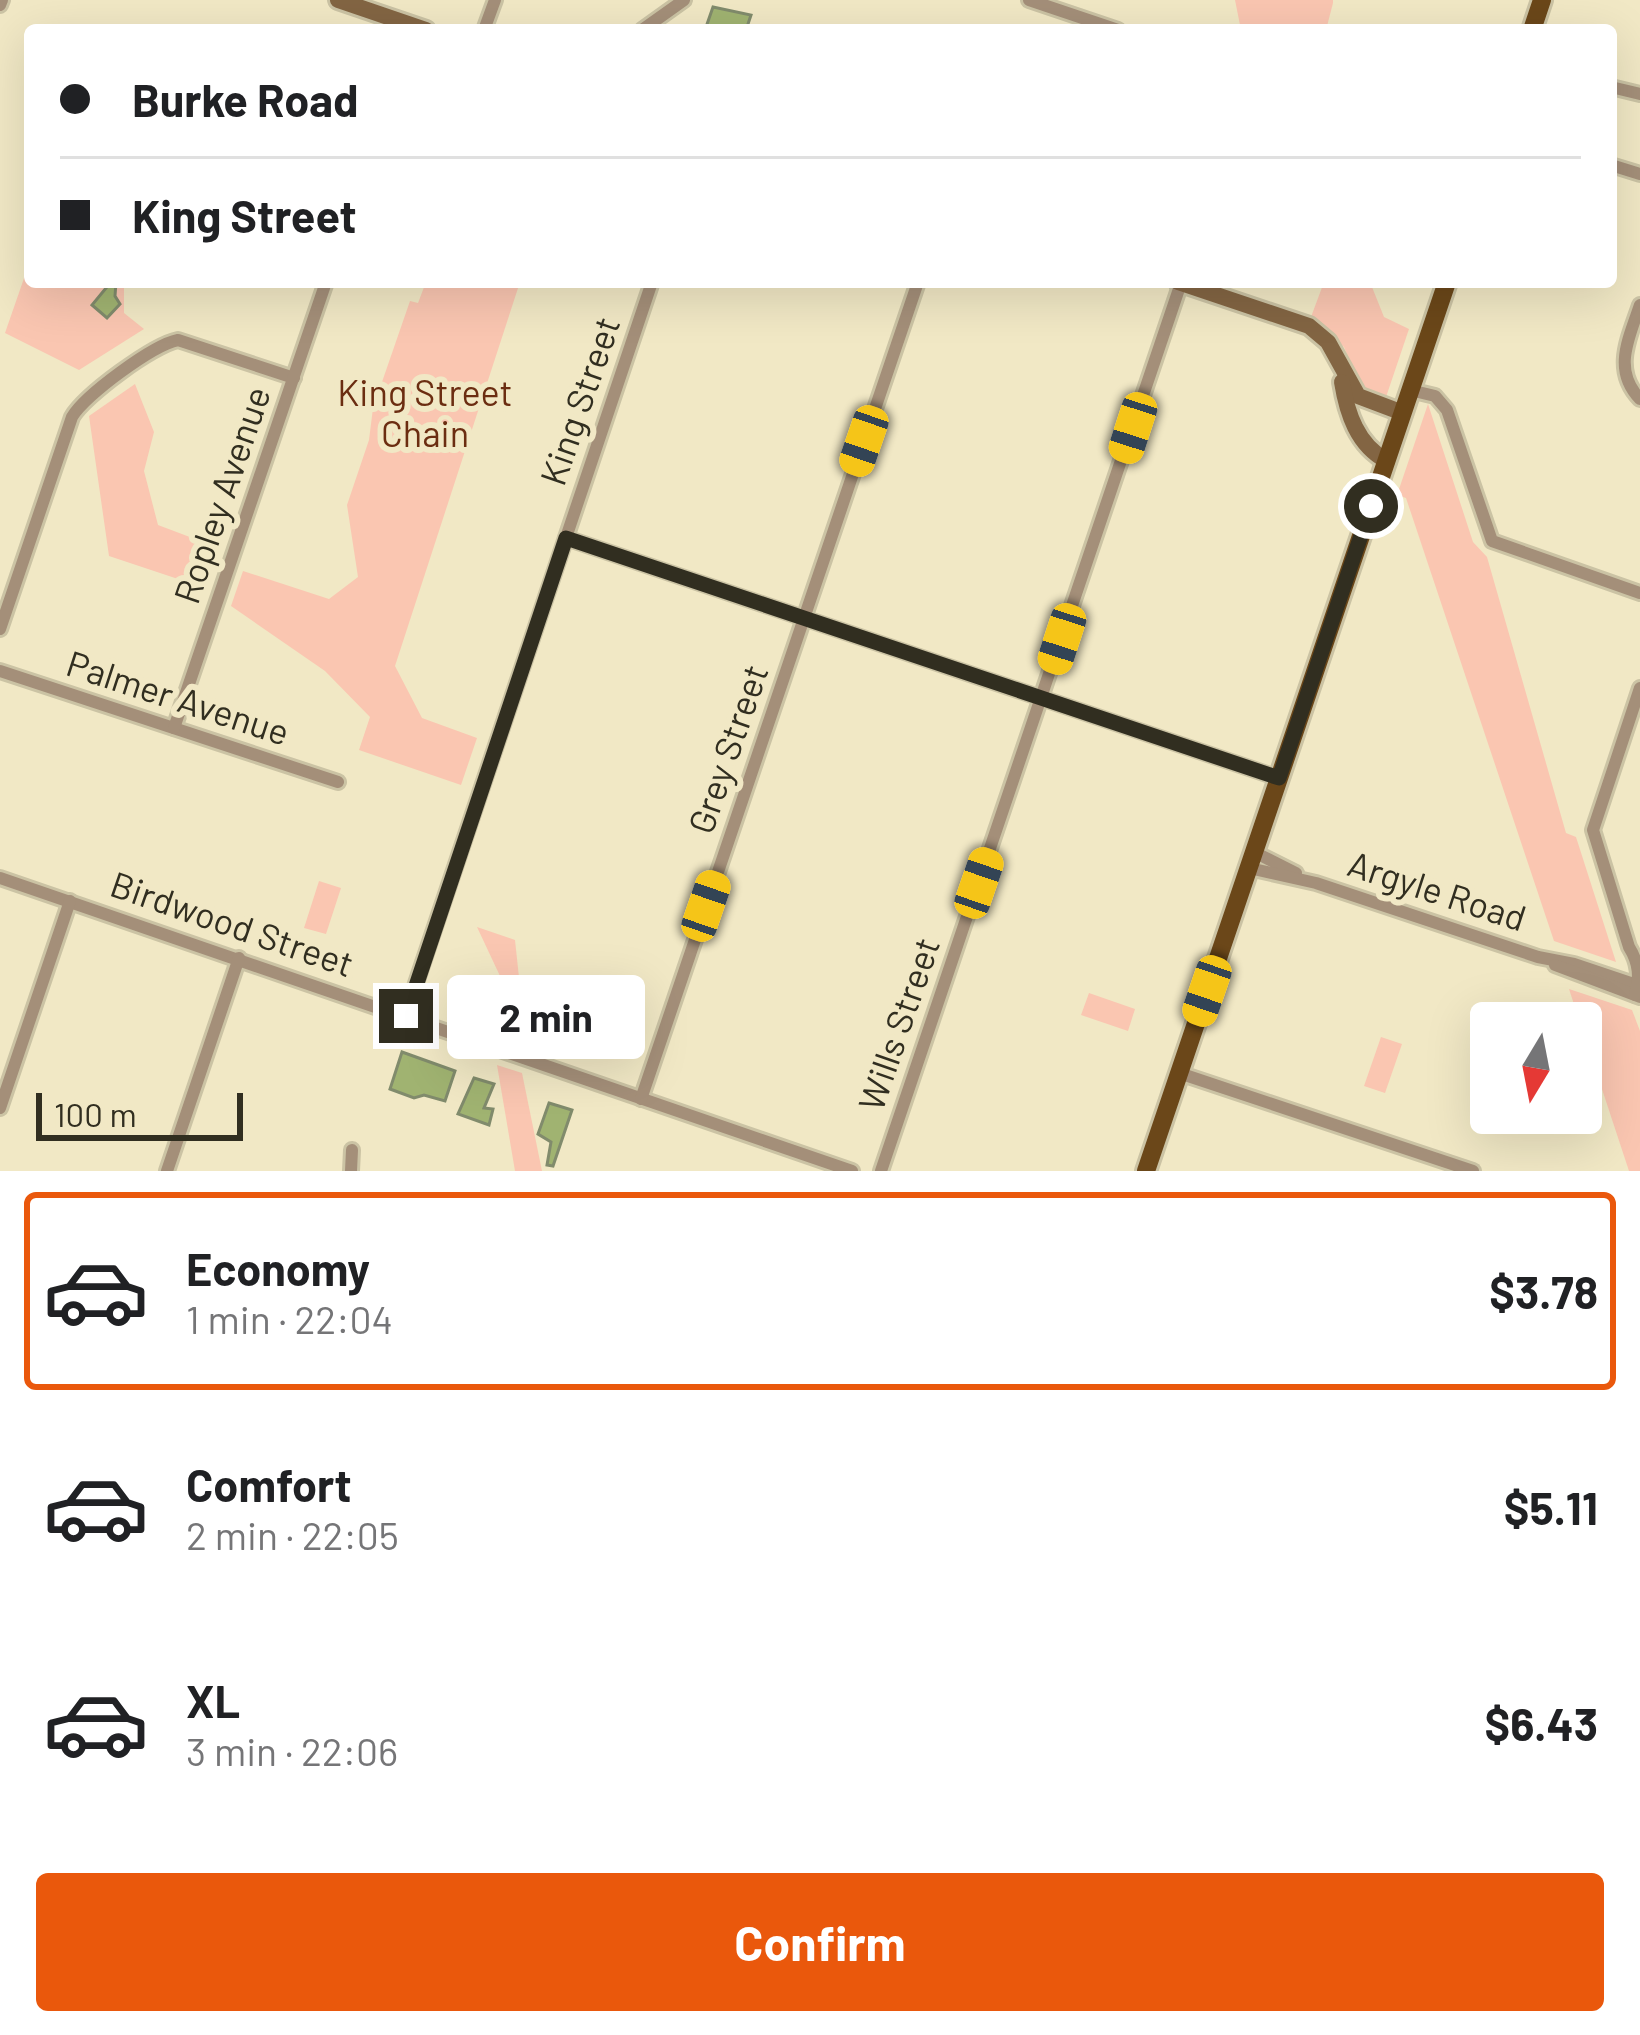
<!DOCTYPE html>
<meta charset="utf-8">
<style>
:root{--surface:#fff;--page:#f2f2f2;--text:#202124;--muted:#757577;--line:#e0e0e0;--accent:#ea580c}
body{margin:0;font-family:Barlow,sans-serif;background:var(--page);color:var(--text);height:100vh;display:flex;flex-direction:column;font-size:45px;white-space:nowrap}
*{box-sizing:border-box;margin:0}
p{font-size:39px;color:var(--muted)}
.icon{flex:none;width:66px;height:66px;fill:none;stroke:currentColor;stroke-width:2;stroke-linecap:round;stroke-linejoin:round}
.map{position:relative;height:1171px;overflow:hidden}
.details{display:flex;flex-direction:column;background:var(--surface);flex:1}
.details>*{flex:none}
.top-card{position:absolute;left:24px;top:24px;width:1593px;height:264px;border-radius:12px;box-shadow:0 12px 48px #0002;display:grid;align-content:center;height:264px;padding:0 36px;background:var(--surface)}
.needle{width:78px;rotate:190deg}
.tools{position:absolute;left:1470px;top:1002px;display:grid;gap:24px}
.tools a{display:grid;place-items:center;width:132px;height:132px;border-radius:12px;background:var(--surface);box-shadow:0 12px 48px #0002;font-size:60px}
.scale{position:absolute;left:36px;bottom:30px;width:207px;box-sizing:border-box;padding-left:12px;border:6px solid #312e20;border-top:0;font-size:33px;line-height:42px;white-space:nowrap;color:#312e20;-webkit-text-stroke:9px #f1e8c5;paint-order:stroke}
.end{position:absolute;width:54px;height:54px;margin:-27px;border:15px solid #312e20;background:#fff;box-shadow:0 0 0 6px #fff}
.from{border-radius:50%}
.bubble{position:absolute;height:84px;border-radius:12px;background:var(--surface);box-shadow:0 12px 48px #0002;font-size:39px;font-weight:700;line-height:84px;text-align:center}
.car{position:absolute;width:36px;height:72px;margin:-36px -18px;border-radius:15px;box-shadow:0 0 9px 3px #0007;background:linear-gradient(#f5c518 24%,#345 0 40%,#f5c518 0 76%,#345 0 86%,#f5c518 0)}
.top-card b{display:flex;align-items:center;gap:42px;height:114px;font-size:45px}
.top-card b+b{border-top:3px solid var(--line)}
.top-card i{width:30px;height:30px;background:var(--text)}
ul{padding:21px 0 0;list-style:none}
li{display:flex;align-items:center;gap:36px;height:198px;margin:0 24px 18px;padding:0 12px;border:6px solid transparent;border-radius:12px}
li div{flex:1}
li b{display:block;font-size:45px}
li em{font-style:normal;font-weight:700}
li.current{border-color:var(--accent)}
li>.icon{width:108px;height:108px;stroke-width:1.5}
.button{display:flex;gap:24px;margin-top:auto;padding:24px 36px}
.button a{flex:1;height:138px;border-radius:12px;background:var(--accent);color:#fff;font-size:48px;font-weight:700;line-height:138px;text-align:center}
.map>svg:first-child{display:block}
.green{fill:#fac6b1}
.building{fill:#a0b371;stroke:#818b6c;stroke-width:3}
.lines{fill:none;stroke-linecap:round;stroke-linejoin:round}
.street-casing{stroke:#cbc3a4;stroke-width:18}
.secondary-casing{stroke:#cbc3a4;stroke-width:22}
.primary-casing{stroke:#cbc3a4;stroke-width:24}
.street{stroke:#a48f79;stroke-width:12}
.secondary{stroke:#836543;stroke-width:16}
.primary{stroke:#6b4719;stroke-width:18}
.route{stroke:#312e20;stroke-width:15}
.labels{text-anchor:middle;stroke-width:12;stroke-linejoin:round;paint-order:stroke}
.park-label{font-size:36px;fill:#6b2d11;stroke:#f1e8c5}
.street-label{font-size:36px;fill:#312e20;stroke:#f1e8c5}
</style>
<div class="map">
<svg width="1640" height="1171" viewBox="0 0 1640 1171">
<rect width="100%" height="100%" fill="#f1e8c5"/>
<!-- green -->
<g class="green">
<path d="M 1235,0 L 1333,0 L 1333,3 L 1326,30 L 1241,30 Z"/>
<path d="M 30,261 L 30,282 L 124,282 L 124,313 L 144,329 L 79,370 L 5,333 Z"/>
<path d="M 426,282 L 520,282 L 395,666 L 422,718 L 477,738 L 461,785 L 359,750 L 370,717 L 325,671 L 231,606 L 243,571 L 329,599 L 358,577 L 347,505 L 369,440 L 373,408 L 410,301 L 418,303 Z"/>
<path d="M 1324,282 L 1370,282 L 1384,317 L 1409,329 L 1385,400 L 1362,391 L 1344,347 L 1311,317 Z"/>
<path d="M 135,384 L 154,432 L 144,471 L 158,525 L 219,548 L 205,588 L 109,556 L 89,416 Z"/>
<path d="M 1428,404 L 1473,542 L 1487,557 L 1566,833 L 1576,837 L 1616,962 L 1554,941 L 1406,498 L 1397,495 Z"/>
<path d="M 319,881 L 341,888 L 326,934 L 304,928 Z"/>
<path d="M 477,927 L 515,940 L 526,1043 L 503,1035 L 500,976 Z"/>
<path d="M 1569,989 L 1632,1010 L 1640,1031 L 1640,1171 L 1629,1171 Z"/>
<path d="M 1089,993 L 1135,1009 L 1128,1031 L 1081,1015 Z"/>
<path d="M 1381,1037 L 1402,1044 L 1385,1093 L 1364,1086 Z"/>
<path d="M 497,1065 L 522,1073 L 542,1171 L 515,1171 Z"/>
</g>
<!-- building -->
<g class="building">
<path d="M 713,7 L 751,15 L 746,30 L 705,30 Z"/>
<path d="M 111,282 L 116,282 L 115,296 L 120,304 L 107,318 L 92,305 Z"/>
<path d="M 402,1052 L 455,1071 L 445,1101 L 424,1095 L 414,1098 L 390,1089 Z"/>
<path d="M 474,1078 L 494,1084 L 484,1108 L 493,1109 L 489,1125 L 458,1114 Z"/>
<path d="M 549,1103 L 572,1110 L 553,1166 L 547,1165 L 551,1142 L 538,1134 Z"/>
</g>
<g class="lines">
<!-- street casing -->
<g class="street-casing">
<g id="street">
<path d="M 1029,0 L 1118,30"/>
<path d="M 0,5 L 2,0"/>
<path d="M 484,30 L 495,0"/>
<path d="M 642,30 L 684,0"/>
<path d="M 1611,87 L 1640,94"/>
<path d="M 1611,165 L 1640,174"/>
<path d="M 1640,305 C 1629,338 1612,370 1640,399"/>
<path d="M 1410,390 L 1435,396 L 1447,410 L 1492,541 L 1640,593"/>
<path d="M 566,538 L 1279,778"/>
<path d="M 0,629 L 72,417 C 85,395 153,345 178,340 L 294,378"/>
<path d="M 0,671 L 338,782"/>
<path d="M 174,728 L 326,282"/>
<path d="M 1254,852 L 1296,873"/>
<path d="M 1249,868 L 1316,883 L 1538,957 L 1574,964 L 1640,986"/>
<path d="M 0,878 L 852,1171"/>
<path d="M 1555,965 L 1640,997"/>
<path d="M 1635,995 C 1640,977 1639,963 1629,947 L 1593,830 L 1640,688"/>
<path d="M 405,1016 L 652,282"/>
<path d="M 1179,1073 L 1473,1171"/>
<path d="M 641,1099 L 918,282"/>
<path d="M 0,1108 L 70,901"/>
<path d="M 167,1171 L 239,958"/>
<path d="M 351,1171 L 352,1150"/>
<path d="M 881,1171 L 1181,283"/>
</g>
</g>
<!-- secondary casing -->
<g class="secondary-casing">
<g id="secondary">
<path d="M 338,0 L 426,30"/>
<path d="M 1178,282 L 1309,326 L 1328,342 L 1358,396 L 1403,413"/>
<path d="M 1342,382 C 1347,413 1357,445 1387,461"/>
</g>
</g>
<!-- primary casing -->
<g class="primary-casing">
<g id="primary">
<path d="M 1532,30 L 1542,0"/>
<path d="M 1146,1171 L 1447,282"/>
</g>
</g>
<!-- street -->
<use href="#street" class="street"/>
<!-- secondary -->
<use href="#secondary" class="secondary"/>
<!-- primary -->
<use href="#primary" class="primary"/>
</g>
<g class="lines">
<!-- route -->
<path class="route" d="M 406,1016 L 566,538 L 1279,778 L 1371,506"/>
</g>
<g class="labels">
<!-- park labels -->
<g class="park-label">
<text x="425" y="406">King Street<tspan x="425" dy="41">Chain</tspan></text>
</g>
<!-- street labels -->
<g class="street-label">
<text transform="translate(580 401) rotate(-71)" y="13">King Street</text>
<text transform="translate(222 495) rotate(-71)" y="13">Ropley Avenue</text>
<text transform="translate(178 698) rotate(18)" y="13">Palmer Avenue</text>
<text transform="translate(728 749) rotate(-71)" y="13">Grey Street</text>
<text transform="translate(1437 891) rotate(18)" y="13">Argyle Road</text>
<text transform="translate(232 924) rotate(19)" y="13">Birdwood Street</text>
<text transform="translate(899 1024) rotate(-71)" y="13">Wills Street</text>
</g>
</g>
</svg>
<div class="tools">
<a><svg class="needle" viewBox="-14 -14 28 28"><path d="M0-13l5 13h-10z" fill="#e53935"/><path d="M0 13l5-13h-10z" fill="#757577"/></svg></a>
</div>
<div class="scale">100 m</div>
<i class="end from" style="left:1371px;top:506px"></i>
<i class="end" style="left:406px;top:1016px"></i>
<div class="bubble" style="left:447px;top:975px;width:198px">2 min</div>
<i class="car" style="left:1133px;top:428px;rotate:198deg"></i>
<i class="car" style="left:864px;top:441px;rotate:199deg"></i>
<i class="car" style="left:1062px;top:639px;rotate:198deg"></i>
<i class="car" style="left:979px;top:883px;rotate:19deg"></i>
<i class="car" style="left:706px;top:906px;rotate:19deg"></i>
<i class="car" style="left:1207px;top:991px;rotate:199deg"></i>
<div class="top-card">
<b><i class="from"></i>Burke Road</b>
<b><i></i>King Street</b>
</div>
</div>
<section class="details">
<ul>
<li class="current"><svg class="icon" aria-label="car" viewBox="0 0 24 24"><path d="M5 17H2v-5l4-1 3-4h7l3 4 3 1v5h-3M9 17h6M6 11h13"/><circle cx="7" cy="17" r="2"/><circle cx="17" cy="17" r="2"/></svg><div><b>Economy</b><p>1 min · 22:04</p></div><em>$3.78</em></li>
<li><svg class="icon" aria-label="car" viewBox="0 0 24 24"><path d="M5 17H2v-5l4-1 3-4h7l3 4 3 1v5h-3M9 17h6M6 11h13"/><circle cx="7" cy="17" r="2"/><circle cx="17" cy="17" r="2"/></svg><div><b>Comfort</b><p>2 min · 22:05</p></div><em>$5.11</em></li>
<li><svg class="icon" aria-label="car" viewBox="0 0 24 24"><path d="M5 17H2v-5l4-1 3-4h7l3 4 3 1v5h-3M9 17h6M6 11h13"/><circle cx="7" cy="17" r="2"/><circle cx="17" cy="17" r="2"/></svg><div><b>XL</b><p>3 min · 22:06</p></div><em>$6.43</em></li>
</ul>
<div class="button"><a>Confirm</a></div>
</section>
